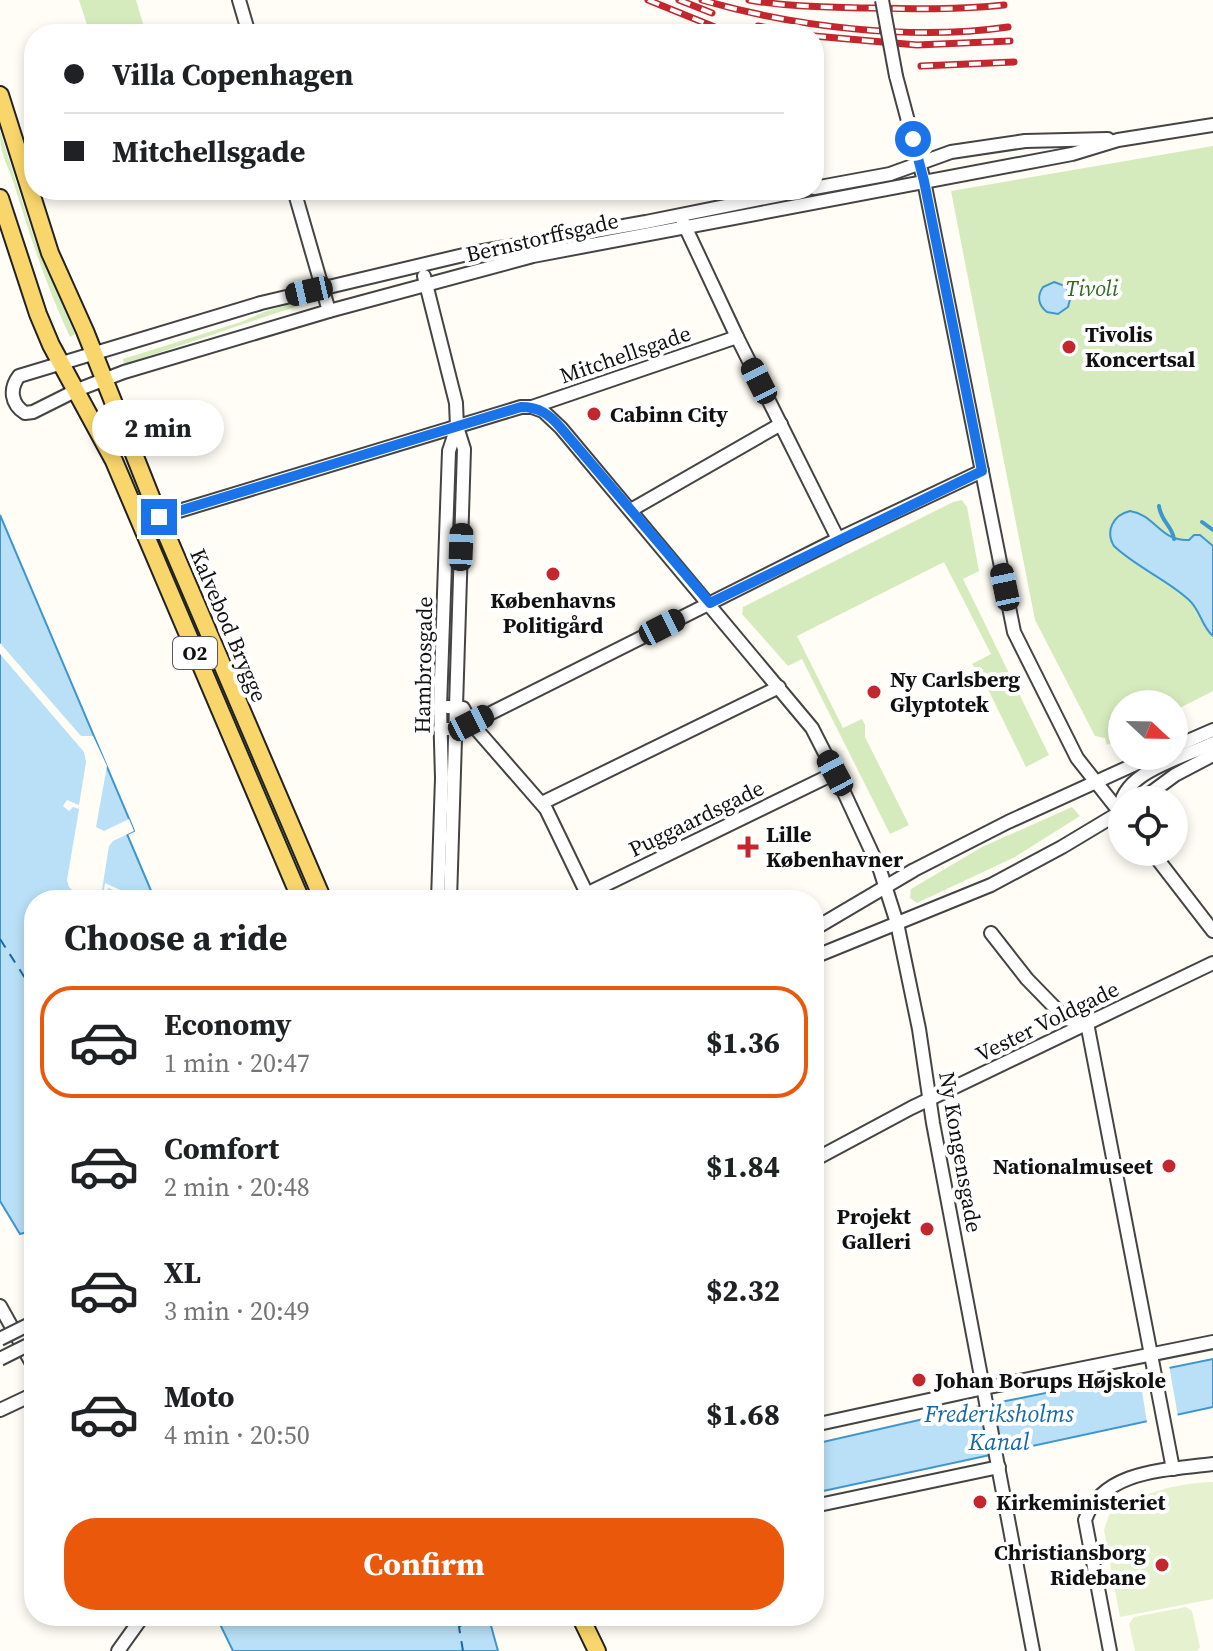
<!DOCTYPE html>
<meta charset="utf-8">
<style>
:root{--surface:#fff;--page:#f6f6f6;--text:#202124;--muted:#757577;--line:#e0e0e0;--accent:#ea580c}
body{margin:0;font-family:"Source Serif 4",serif;background:var(--page);color:var(--text);height:100vh;display:flex;flex-direction:column;font-size:30px;white-space:nowrap}
*{box-sizing:border-box;margin:0}
p{font-size:26px;color:var(--muted)}
.icon{flex:none;width:44px;height:44px;fill:none;stroke:currentColor;stroke-width:2;stroke-linecap:round;stroke-linejoin:round}
.map{position:relative;flex:1;overflow:hidden}
.side{position:absolute;left:24px;top:890px;width:800px;height:736px;display:flex;flex-direction:column;background:var(--surface);border-radius:32px;box-shadow:0 4px 12px #0003}
.side>*{flex:none}
.guide{position:absolute;left:24px;top:24px;width:800px;height:176px;border-radius:32px;box-shadow:0 4px 12px #0003;display:grid;align-content:center;height:176px;padding:0 40px;background:var(--surface)}
.needle{width:52px;rotate:112deg}
.fabs{position:absolute;left:1108px;top:690px;display:grid;gap:16px}
.fabs a{display:grid;place-items:center;width:80px;height:80px;border-radius:50%;background:var(--surface);box-shadow:0 4px 12px #0003;font-size:40px}
.end{position:absolute;width:36px;height:36px;margin:-18px;border:10px solid #1a73e8;background:#fff;box-shadow:0 0 0 4px #fff}
.from{border-radius:50%}
.bubble{position:absolute;height:56px;border-radius:28px;background:var(--surface);box-shadow:0 4px 12px #0003;font-size:26px;font-weight:700;line-height:56px;text-align:center}
.car{position:absolute;width:24px;height:48px;margin:-24px -12px;border-radius:10px;box-shadow:0 0 6px 2px #0007;background:linear-gradient(#222 24%,#8ab4d8 0 40%,#222 0 76%,#8ab4d8 0 86%,#222 0)}
.guide b{display:flex;align-items:center;gap:28px;height:76px;font-size:30px}
.guide b+b{border-top:2px solid var(--line)}
.guide i{width:20px;height:20px;background:var(--text)}
ul{padding:0;list-style:none}
li{display:flex;align-items:center;gap:24px;height:112px;margin:0 16px 12px;padding:0 24px;border:4px solid transparent;border-radius:32px}
li div{flex:1}
li b{display:block;font-size:30px}
li em{font-style:normal;font-weight:700}
li.current{border-color:var(--accent)}
li>.icon{width:72px;height:72px;stroke-width:1.5}
h2{padding:0 40px;font-size:36px;line-height:96px}
.primary-button{display:flex;gap:16px;margin-top:auto;padding:16px 40px}
.primary-button a{flex:1;height:92px;border-radius:32px;background:var(--accent);color:#fff;font-size:32px;font-weight:700;line-height:92px;text-align:center}
.map>svg:first-child{display:block}
.green{fill:#d5ebbd}
.pitch{fill:#e6f2cf}
.water{fill:#b9e0f7;stroke:#3f96cf;stroke-width:2}
.pier{fill:#fffdf5}
.lines{fill:none;stroke-linecap:round;stroke-linejoin:round}
.stream{stroke:#3f96cf;stroke-width:4}
.ferry{stroke:#1768a6;stroke-width:2;stroke-dasharray:10 8;stroke-linecap:butt}
.minor-casing{stroke:#444;stroke-width:16}
.major-casing{stroke:#222;stroke-width:20}
.minor{stroke:#fff;stroke-width:12}
.major{stroke:#f9d66b;stroke-width:16}
.rail-casing{stroke:#c4262e;stroke-width:7}
.rail{stroke:#fff;stroke-width:4;stroke-dasharray:12;stroke-linecap:butt}
.minor-bridge-casing{stroke:#444;stroke-width:16;stroke-linecap:butt}
.minor-bridge{stroke:#fff;stroke-width:12}
.route{stroke:#1a73e8;stroke-width:10}
.poi-dot{fill:#c4262e;stroke:#fff;stroke-width:3}
.labels{text-anchor:middle;stroke-width:8;stroke-linejoin:round;paint-order:stroke}
.shield{fill:#fff;stroke:#585858;stroke-width:2}
.shield-label{font-size:20px;font-weight:bold;fill:#111}
.street-label{font-size:22px;fill:#111;stroke:#fff}
.park-label{font-size:22px;font-style:italic;fill:#2f6b1f;stroke:#fff}
.poi-label{font-size:22px;font-weight:bold;fill:#111;stroke:#fff;text-anchor:start}
.water-label{font-size:24px;font-style:italic;fill:#1768a6;stroke:#fff}
</style>
<div class="map">
<svg width="1213" height="1651" viewBox="0 0 1213 1651">
<rect width="100%" height="100%" fill="#fffdf5"/>
<!-- green -->
<g class="green">
<path d="M 79,0 L 136,0 L 146,34 L 90,34 Z"/>
<path d="M 0,131 L 34,238 L 75,334 L 70,337 C 47,288 30,236 14,184 C 7,162 0,156 0,131 Z"/>
<path d="M 1213,146 L 1213,691 L 1174,711 L 1174,704 L 1122,704 L 1122,738 L 1107,745 L 1105,738 L 1095,736 L 1035,620 L 951,191 Z"/>
<path d="M 307,298 L 308,303 C 246,322 186,345 124,364 L 123,359 L 241,322 L 264,312 Z"/>
<path d="M 127,468 L 137,482 L 315,900 L 308,900 L 124,469 Z"/>
<path d="M 962,500 L 967,507 L 979,571 L 963,579 L 1049,755 L 1026,767 L 983,679 L 972,664 L 991,654 L 944,562 L 797,636 L 843,728 L 862,719 L 865,725 L 865,737 L 909,825 L 890,834 L 802,659 L 788,666 L 742,614 L 743,607 L 953,502 Z"/>
<path d="M 1072,807 L 1080,816 L 1015,857 L 917,903 L 910,898 L 911,889 L 982,847 Z"/>
</g>
<!-- pitch -->
<g class="pitch">
<path d="M 1213,1482 L 1213,1599 L 1120,1617 L 1104,1530 L 1109,1515 C 1139,1493 1176,1483 1213,1482 Z"/>
<path d="M 1186,1607 L 1192,1611 L 1200,1647 L 1197,1651 L 1135,1651 L 1129,1624 L 1134,1617 Z"/>
</g>
<!-- water -->
<g class="water">
<path d="M 1054,282 L 1065,286 L 1071,296 L 1068,307 L 1058,314 L 1047,312 C 1038,305 1037,296 1043,287 Z"/>
<path d="M 1130,511 C 1156,515 1159,541 1189,540 L 1194,535 L 1200,535 L 1213,546 L 1213,636 C 1201,626 1201,610 1188,599 C 1166,579 1136,567 1114,546 C 1105,531 1113,515 1130,511 Z"/>
<path d="M 0,515 L 133,828 L 134,831 L 127,834 L 155,900 L 34,900 L 34,1236 L 31,1231 L 20,1234 L 0,1201 Z"/>
<path d="M 1213,1359 L 1213,1407 L 814,1493 L 814,1444 L 976,1407 Z"/>
<path d="M 216,1616 L 499,1616 L 500,1619 L 490,1622 L 498,1651 L 233,1651 Z"/>
</g>
<!-- pier -->
<g class="pier">
<path d="M 0,643 L 81,736 L 93,736 L 107,766 L 96,827 L 104,831 L 129,819 L 134,831 L 113,841 L 109,846 L 101,896 L 103,896 L 105,883 L 129,894 L 128,896 L 108,888 L 106,900 L 82,900 L 69,887 L 67,880 L 79,809 L 73,807 L 69,811 L 63,806 L 67,800 L 79,805 L 86,762 L 84,752 L 0,654 Z"/>
<path d="M 1169,1365 L 1178,1417 L 1147,1423 L 1139,1371 Z"/>
</g>
<g class="lines">
<!-- stream -->
<g class="stream">
<path d="M 1159,506 C 1161,522 1172,525 1174,539"/>
<path d="M 1202,522 L 1213,530"/>
</g>
<!-- ferry -->
<g class="ferry">
<path d="M 0,939 L 34,992"/>
<path d="M 408,1616 L 421,1624 L 463,1616"/>
<path d="M 463,1651 L 459,1627 L 472,1616"/>
</g>
<!-- minor casing -->
<g class="minor-casing">
<g id="minor">
<path d="M 239,0 L 249,34"/>
<path d="M 896,76 L 924,181 L 1014,632 L 1077,758 L 1122,815"/>
<path d="M 814,188 L 890,174 L 951,152 L 1025,141 L 1108,139"/>
<path d="M 294,190 L 329,311"/>
<path d="M 805,190 L 646,222 L 472,253 L 261,303 L 19,376 C 9,389 11,404 25,413 L 33,412 L 77,390 L 124,372 L 329,311 L 533,256 L 1072,154 L 1118,140 L 1213,125"/>
<path d="M 683,222 L 737,337 L 838,539"/>
<path d="M 424,276 L 456,403 L 457,427 L 464,449 L 450,900"/>
<path d="M 532,407 L 543,411 L 561,428 L 812,728 L 835,773 L 880,870 L 897,923 L 919,1029 L 933,1123 L 1033,1651"/>
<path d="M 631,510 L 781,424"/>
<path d="M 159,517 L 521,407 L 532,407 L 737,337"/>
<path d="M 448,707 L 463,708 L 471,723 L 546,809 L 589,898"/>
<path d="M 440,729 L 455,729 L 471,723 L 838,539 L 982,471"/>
<path d="M 1174,747 L 1213,730"/>
<path d="M 1141,800 L 1175,775 L 1213,755"/>
<path d="M 542,803 L 779,687"/>
<path d="M 1120,812 C 1119,772 1183,758 1213,743"/>
<path d="M 1152,852 L 1213,931"/>
<path d="M 438,900 L 442,778 L 440,707 L 449,451 L 457,427"/>
<path d="M 574,900 L 835,773"/>
<path d="M 814,929 L 914,870 L 1008,822 L 1153,756"/>
<path d="M 991,933 L 1027,979 L 1066,1019 L 1087,1023"/>
<path d="M 814,957 L 991,885 L 1062,847 L 1122,811"/>
<path d="M 1087,1023 L 1173,1469"/>
<path d="M 814,1160 L 911,1108 L 1213,963"/>
<path d="M 0,1306 L 34,1367"/>
<path d="M 0,1410 L 34,1394"/>
<path d="M 814,1425 L 984,1388 L 1213,1342"/>
<path d="M 814,1506 L 999,1467"/>
<path d="M 118,1651 L 143,1616"/>
<path d="M 1110,1651 L 1085,1520 C 1103,1469 1168,1470 1213,1464"/>
</g>
</g>
<!-- major casing -->
<g class="major-casing">
<g id="major">
<path d="M 0,95 L 50,253 L 85,331 L 159,517 L 323,900"/>
<path d="M 0,198 L 38,314 L 51,345 L 114,461 L 301,900"/>
<path d="M 580,1616 L 597,1651"/>
</g>
</g>
<!-- minor -->
<use href="#minor" class="minor"/>
<!-- major -->
<use href="#major" class="major"/>
<!-- rail casing -->
<g class="rail-casing">
<g id="rail">
<path d="M 648,0 L 732,34"/>
<path d="M 679,0 L 712,13"/>
<path d="M 702,0 C 794,27 913,41 1008,27"/>
<path d="M 749,0 C 788,7 828,7 867,8 C 913,9 958,10 1004,5"/>
<path d="M 758,26 L 802,34"/>
<path d="M 814,36 L 917,45 L 1010,41"/>
<path d="M 921,66 L 1014,62"/>
</g>
</g>
<!-- rail -->
<use href="#rail" class="rail"/>
<!-- minor-bridge casing -->
<g class="minor-bridge-casing">
<g id="minor-bridge">
<path d="M 882,0 L 896,76"/>
<path d="M 0,1339 L 34,1322"/>
<path d="M 0,1359 L 34,1342"/>
</g>
</g>
<!-- minor-bridge -->
<use href="#minor-bridge" class="minor-bridge"/>
</g>
<g class="lines">
<!-- route -->
<path class="route" d="M 159,517 L 521,407 C 539,407 549,414 561,428 L 710,603 L 982,471 L 924,181 L 913,139"/>
</g>
<!-- markers -->
<g class="poi-dot">
<circle cx="1069" cy="347" r="8"/>
<circle cx="594" cy="414" r="8"/>
<circle cx="553" cy="574" r="8"/>
<circle cx="874" cy="692" r="8"/>
<path d="M744 835h8v8h8v8h-8v8h-8v-8h-8v-8h8z"/>
<circle cx="1169" cy="1166" r="8"/>
<circle cx="927" cy="1229" r="8"/>
<circle cx="919" cy="1380" r="8"/>
<circle cx="980" cy="1502" r="8"/>
<circle cx="1162" cy="1565" r="8"/>
</g>
<g class="labels">
<!-- shield labels -->
<rect class="shield" x="173" y="637" width="44" height="32" rx="6"/>
<g class="shield-label">
<text x="195" y="660">O2</text>
</g>
<!-- street labels -->
<g class="street-label">
<text transform="translate(542 237) rotate(-13)" y="8">Bernstorffsgade</text>
<text transform="translate(625 354) rotate(-19)" y="8">Mitchellsgade</text>
<text transform="translate(229 625) rotate(67)" y="8">Kalvebod Brygge</text>
<text transform="translate(423 665) rotate(-89)" y="8">Hambrosgade</text>
<text transform="translate(696 818) rotate(-26)" y="8">Puggaardsgade</text>
<text transform="translate(1047 1021) rotate(-26)" y="8">Vester Voldgade</text>
<text transform="translate(961 1152) rotate(80)" y="8">Ny Kongensgade</text>
</g>
<!-- park labels -->
<g class="park-label">
<text x="1092" y="296">Tivoli</text>
</g>
<!-- poi labels -->
<g class="poi-label">
<text x="1085" y="342">Tivolis<tspan x="1085" dy="25">Koncertsal</tspan></text>
<text x="610" y="422">Cabinn City</text>
<text x="553" y="608" text-anchor="middle">Københavns<tspan x="553" dy="25">Politigård</tspan></text>
<text x="890" y="687">Ny Carlsberg<tspan x="890" dy="25">Glyptotek</tspan></text>
<text x="766" y="842">Lille<tspan x="766" dy="25">Københavner</tspan></text>
<text x="1153" y="1174" text-anchor="end">Nationalmuseet</text>
<text x="911" y="1224" text-anchor="end">Projekt<tspan x="911" dy="25">Galleri</tspan></text>
<text x="935" y="1388">Johan Borups Højskole</text>
<text x="996" y="1510">Kirkeministeriet</text>
<text x="1146" y="1560" text-anchor="end">Christiansborg<tspan x="1146" dy="25">Ridebane</tspan></text>
</g>
<!-- water labels -->
<g class="water-label">
<text x="999" y="1422">Frederiksholms<tspan x="999" dy="28">Kanal</tspan></text>
</g>
</g>
</svg>
<div class="fabs">
<a><svg class="needle" viewBox="-14 -14 28 28"><path d="M0-13l5 13h-10z" fill="#e53935"/><path d="M0 13l5-13h-10z" fill="#757577"/></svg></a>
<a><svg class="icon" aria-label="locate" viewBox="0 0 24 24"><circle cx="12" cy="12" r="6"/><path d="M12 2v4M12 18v4M2 12h4M18 12h4"/></svg></a>
</div>
<i class="end from" style="left:913px;top:139px"></i>
<i class="end" style="left:159px;top:517px"></i>
<div class="bubble" style="left:92px;top:400px;width:132px">2 min</div>
<i class="car" style="left:309px;top:291px;rotate:257deg"></i>
<i class="car" style="left:759px;top:381px;rotate:333deg"></i>
<i class="car" style="left:461px;top:547px;rotate:2deg"></i>
<i class="car" style="left:1005px;top:587px;rotate:348deg"></i>
<i class="car" style="left:662px;top:627px;rotate:63deg"></i>
<i class="car" style="left:471px;top:723px;rotate:63deg"></i>
<i class="car" style="left:835px;top:773px;rotate:332deg"></i>
<div class="guide">
<b><i class="from"></i>Villa Copenhagen</b>
<b><i></i>Mitchellsgade</b>
</div>
<section class="side">
<h2>Choose a ride</h2>
<ul>
<li class="current"><svg class="icon" aria-label="car" viewBox="0 0 24 24"><path d="M5 17H2v-5l4-1 3-4h7l3 4 3 1v5h-3M9 17h6M6 11h13"/><circle cx="7" cy="17" r="2"/><circle cx="17" cy="17" r="2"/></svg><div><b>Economy</b><p>1 min · 20:47</p></div><em>$1.36</em></li>
<li><svg class="icon" aria-label="car" viewBox="0 0 24 24"><path d="M5 17H2v-5l4-1 3-4h7l3 4 3 1v5h-3M9 17h6M6 11h13"/><circle cx="7" cy="17" r="2"/><circle cx="17" cy="17" r="2"/></svg><div><b>Comfort</b><p>2 min · 20:48</p></div><em>$1.84</em></li>
<li><svg class="icon" aria-label="car" viewBox="0 0 24 24"><path d="M5 17H2v-5l4-1 3-4h7l3 4 3 1v5h-3M9 17h6M6 11h13"/><circle cx="7" cy="17" r="2"/><circle cx="17" cy="17" r="2"/></svg><div><b>XL</b><p>3 min · 20:49</p></div><em>$2.32</em></li>
<li><svg class="icon" aria-label="car" viewBox="0 0 24 24"><path d="M5 17H2v-5l4-1 3-4h7l3 4 3 1v5h-3M9 17h6M6 11h13"/><circle cx="7" cy="17" r="2"/><circle cx="17" cy="17" r="2"/></svg><div><b>Moto</b><p>4 min · 20:50</p></div><em>$1.68</em></li>
</ul>
<div class="primary-button"><a>Confirm</a></div>
</section>
</div>
